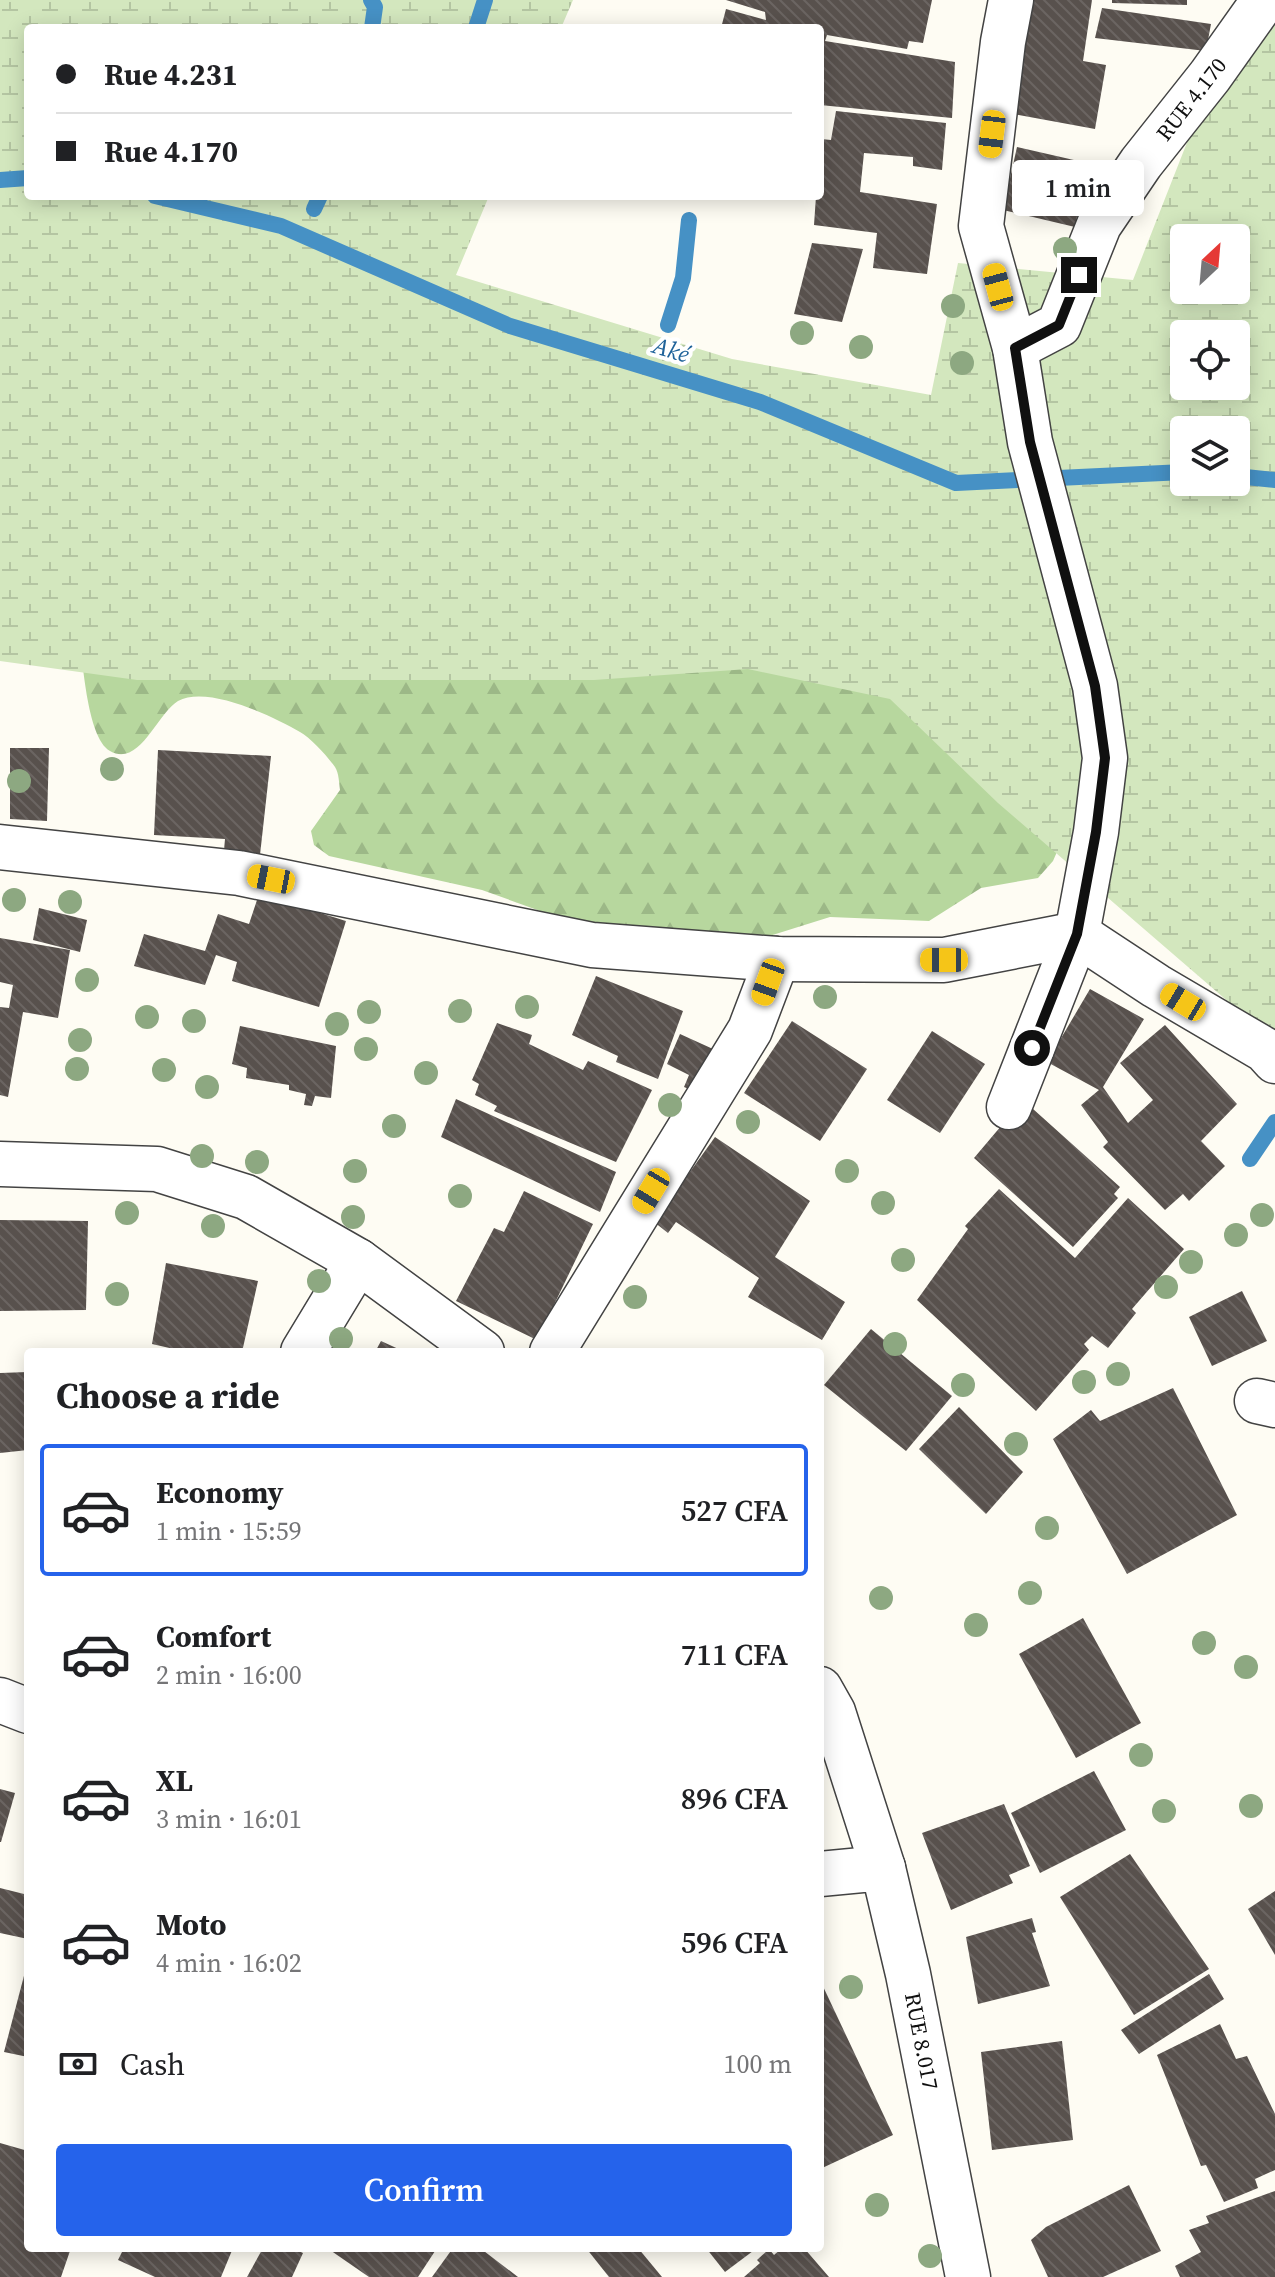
<!DOCTYPE html>
<meta charset="utf-8">
<style>
:root{--surface:#fff;--page:#f2f2f2;--text:#202124;--muted:#757577;--line:#e0e0e0;--accent:#2563eb}
body{margin:0;font-family:"Source Serif 4",serif;background:var(--page);color:var(--text);height:100vh;display:flex;flex-direction:column;font-size:30px;white-space:nowrap}
*{box-sizing:border-box;margin:0}
p{font-size:26px;color:var(--muted)}
.icon{flex:none;width:44px;height:44px;fill:none;stroke:currentColor;stroke-width:2;stroke-linecap:round;stroke-linejoin:round}
.map{position:relative;flex:1;overflow:hidden}
.details{position:absolute;left:24px;top:1348px;width:800px;height:904px;display:flex;flex-direction:column;background:var(--surface);border-radius:8px;box-shadow:0 4px 20px #0003}
.details>*{flex:none}
.top-card{position:absolute;left:24px;top:24px;width:800px;height:176px;border-radius:8px;box-shadow:0 4px 20px #0003;display:grid;align-content:center;height:176px;padding:0 32px;background:var(--surface)}
.needle{width:52px;rotate:26deg}
.controls{position:absolute;left:1170px;top:224px;display:grid;gap:16px}
.controls a{display:grid;place-items:center;width:80px;height:80px;border-radius:8px;background:var(--surface);box-shadow:0 4px 20px #0003;font-size:40px}
.end{position:absolute;width:36px;height:36px;margin:-18px;border:10px solid #101010;background:#fff;box-shadow:0 0 0 4px #fff}
.from{border-radius:50%}
.bubble{position:absolute;height:56px;border-radius:8px;background:var(--surface);box-shadow:0 4px 20px #0003;font-size:26px;font-weight:600;line-height:56px;text-align:center}
.car{position:absolute;width:24px;height:48px;margin:-24px -12px;border-radius:10px;box-shadow:0 0 6px 2px #0007;background:linear-gradient(#f5c518 24%,#345 0 40%,#f5c518 0 76%,#345 0 86%,#f5c518 0)}
.top-card b{display:flex;align-items:center;gap:28px;height:76px;font-size:30px}
.top-card b+b{border-top:2px solid var(--line)}
.top-card i{width:20px;height:20px;background:var(--text)}
ul{padding:0;list-style:none}
li{display:flex;align-items:center;gap:24px;height:132px;margin:0 16px 12px;padding:0 16px;border:4px solid transparent;border-radius:8px}
li div{flex:1}
li b{display:block;font-size:30px}
li em{font-style:normal;font-weight:600}
li.active{border-color:var(--accent)}
li>.icon{width:72px;height:72px;stroke-width:1.5}
h2{padding:0 32px;font-size:36px;line-height:96px}
.pay{display:flex;align-items:center;gap:20px;height:88px;padding:0 32px;font-size:30px}
.pay p{margin-inline-start:auto}
.action{display:flex;gap:16px;margin-top:auto;padding:16px 32px}
.action a{flex:1;height:92px;border-radius:8px;background:var(--accent);color:#fff;font-size:32px;font-weight:600;line-height:92px;text-align:center}
.map>svg:first-child{display:block}
.forest{fill:url(#forest-firs)}
.wetland{fill:url(#wetland-marsh);fill-rule:evenodd}
.lines{fill:none;stroke-linecap:round;stroke-linejoin:round}
.stream{stroke:#4691c5;stroke-width:16}
.building{fill:url(#building-back-hatch)}
.minor-casing{stroke:#434343;stroke-width:47}
.minor{stroke:#fff;stroke-width:44}
.tree{fill:#8da881}
.route{stroke:#101010;stroke-width:10}
.labels{text-anchor:middle;stroke-width:8;stroke-linejoin:round;paint-order:stroke}
.street-label{font-size:22px;fill:#101010;stroke:#fff}
.water-label{font-size:24px;font-style:italic;fill:#20639a;stroke:#fff}
</style>
<div class="map">
<svg width="1275" height="2277" viewBox="0 0 1275 2277">
<defs>
<pattern id="forest-firs" width="22" height="20" patternUnits="userSpaceOnUse" patternTransform="scale(2)"><rect width="22" height="20" fill="#b7d79e"/><path d="M5 1l3.5 6h-7zM16 11l3.5 6h-7z" fill="#9cb887"/></pattern>
<pattern id="wetland-marsh" width="20" height="14" patternUnits="userSpaceOnUse" patternTransform="scale(2)"><rect width="20" height="14" fill="#d3e7be"/><path d="M1 5h8M5 5V1M11 12h8M15 12V8" fill="none" stroke="#b4c5a2"/></pattern>
<pattern id="building-back-hatch" width="6" height="6" patternUnits="userSpaceOnUse" patternTransform="scale(2)"><rect width="6" height="6" fill="#58514d"/><path d="M-1 5l2 2M0 0l6 6M5-1l2 2" fill="none" stroke="#6b6562"/></pattern>
</defs>
<rect width="100%" height="100%" fill="#fefcf3"/>
<!-- forest -->
<path class="forest" d="M 0,0 L 28,28 L 28,196 L 231,196 L 1066,831 L 1053,861 L 1038,878 L 981,888 L 929,921 L 830,917 L 763,938 L 593,940 L 543,912 L 482,890 L 329,856 L 314,845 L 311,831 L 340,790 C 339,783 339,773 335,767 C 327,756 311,738 300,732 C 272,716 208,685 178,701 C 157,714 139,768 110,751 C 86,737 83,656 78,629 Z"/>
<!-- wetland -->
<path class="wetland" d="M 0,0 L 573,0 L 561,28 L 28,28 L 28,196 L 489,196 L 456,275 L 732,359 L 931,395 L 958,263 L 1133,280 L 1243,0 L 1275,0 L 1275,1042 L 998,803 L 890,699 L 748,669 L 594,680 L 137,680 L 0,661 ZM 1184,238 L 1236,238 L 1236,290 L 1184,290 ZM 1184,334 L 1236,334 L 1236,386 L 1184,386 ZM 1184,430 L 1236,430 L 1236,482 L 1184,482 Z"/>
<g class="lines">
<!-- stream -->
<g class="stream">
<path d="M 371,0 L 375,7 L 372,28"/>
<path d="M 476,28 L 485,0"/>
<path d="M 0,180 L 28,178"/>
<path d="M 155,196 L 281,226 L 510,326 L 760,402 L 956,483 L 1184,472"/>
<path d="M 314,209 L 320,196"/>
<path d="M 668,325 L 683,278 L 689,220"/>
<path d="M 1236,476 L 1275,480"/>
<path d="M 1250,1159 L 1275,1122"/>
</g>
</g>
<!-- building -->
<g class="building">
<path d="M 726,0 L 932,0 L 923,43 L 909,41 L 907,49 L 827,35 L 825,41 L 955,62 L 952,118 L 820,105 L 820,28 L 721,28 L 726,9 L 766,20 L 765,12 Z"/>
<path d="M 1032,0 L 1092,0 L 1083,61 L 1106,65 L 1095,129 L 1013,114 Z"/>
<path d="M 1112,0 L 1187,0 L 1187,5 L 1112,3 Z"/>
<path d="M 1102,8 L 1211,24 L 1206,51 L 1095,38 Z"/>
<path d="M 836,111 L 946,123 L 942,170 L 913,166 L 913,157 L 864,153 L 860,192 L 937,204 L 927,274 L 873,268 L 877,233 L 814,225 L 816,196 L 820,196 L 821,139 L 831,140 Z"/>
<path d="M 1017,147 L 1087,163 L 1075,227 L 1003,210 Z"/>
<path d="M 812,243 L 863,249 L 842,322 L 794,314 Z"/>
<path d="M 10,748 L 49,748 L 47,821 L 10,819 Z"/>
<path d="M 158,750 L 271,756 L 259,864 L 223,861 L 225,839 L 154,835 Z"/>
<path d="M 259,894 L 346,921 L 319,1007 L 232,981 L 237,962 L 216,955 L 205,985 L 134,966 L 144,934 L 205,951 L 218,914 L 249,924 Z"/>
<path d="M 39,908 L 87,920 L 80,952 L 33,940 Z"/>
<path d="M 0,938 L 70,950 L 58,1018 L 23,1012 L 8,1097 L 0,1095 L 0,1007 L 9,1008 L 13,985 L 0,982 Z"/>
<path d="M 596,976 L 683,1011 L 658,1079 L 616,1062 L 618,1056 L 572,1035 Z"/>
<path d="M 1090,989 L 1144,1019 L 1103,1087 L 1128,1123 L 1153,1100 L 1120,1063 L 1165,1025 L 1237,1104 L 1201,1141 L 1225,1166 L 1189,1201 L 1183,1194 L 1165,1210 L 1103,1147 L 1108,1142 L 1081,1105 L 1099,1090 L 1047,1062 Z"/>
<path d="M 792,1021 L 867,1069 L 820,1141 L 744,1093 Z"/>
<path d="M 497,1023 L 532,1035 L 529,1044 L 583,1070 L 588,1061 L 652,1090 L 616,1162 L 494,1111 L 497,1106 L 475,1095 L 479,1084 L 472,1080 Z"/>
<path d="M 240,1026 L 336,1046 L 331,1098 L 315,1096 L 312,1106 L 304,1105 L 306,1094 L 289,1090 L 289,1085 L 246,1078 L 247,1068 L 232,1064 Z"/>
<path d="M 932,1031 L 985,1064 L 940,1133 L 887,1100 Z"/>
<path d="M 680,1034 L 724,1054 L 701,1094 L 684,1087 L 689,1075 L 667,1064 Z"/>
<path d="M 456,1099 L 616,1172 L 600,1212 L 441,1137 Z"/>
<path d="M 1023,1100 L 1120,1187 L 1114,1194 L 1118,1198 L 1073,1247 L 974,1158 Z"/>
<path d="M 715,1137 L 810,1201 L 775,1257 L 845,1302 L 822,1340 L 748,1297 L 759,1278 L 676,1222 L 668,1233 L 654,1222 Z"/>
<path d="M 999,1189 L 1075,1258 L 1128,1198 L 1184,1249 L 1132,1309 L 1136,1313 L 1108,1348 L 1092,1336 L 1084,1344 L 1089,1350 L 1036,1411 L 917,1300 L 968,1229 L 965,1226 Z"/>
<path d="M 524,1191 L 593,1224 L 537,1340 L 456,1301 L 494,1228 L 504,1232 Z"/>
<path d="M 0,1220 L 88,1221 L 86,1310 L 0,1311 Z"/>
<path d="M 166,1263 L 258,1281 L 242,1352 L 187,1352 L 152,1344 Z"/>
<path d="M 1242,1291 L 1267,1341 L 1212,1366 L 1189,1317 Z"/>
<path d="M 871,1329 L 952,1396 L 906,1451 L 824,1385 Z"/>
<path d="M 381,1341 L 405,1352 L 375,1352 Z"/>
<path d="M 28,1372 L 28,1450 L 0,1453 L 0,1373 Z"/>
<path d="M 1173,1388 L 1237,1515 L 1127,1574 L 1053,1439 L 1091,1410 L 1100,1421 Z"/>
<path d="M 959,1407 L 1023,1472 L 986,1514 L 919,1449 Z"/>
<path d="M 1083,1618 L 1141,1723 L 1076,1758 L 1019,1654 Z"/>
<path d="M 1094,1771 L 1126,1830 L 1040,1873 L 1011,1813 Z"/>
<path d="M 0,1789 L 15,1793 L 1,1842 L 0,1842 Z"/>
<path d="M 1004,1804 L 1030,1866 L 1009,1875 L 1013,1883 L 951,1910 L 922,1833 Z"/>
<path d="M 1130,1854 L 1209,1969 L 1134,2015 L 1060,1897 Z"/>
<path d="M 0,1888 L 28,1895 L 28,1939 L 0,1933 Z"/>
<path d="M 1275,1891 L 1275,1955 L 1248,1909 Z"/>
<path d="M 1032,1918 L 1036,1932 L 1032,1933 L 1050,1986 L 978,2004 L 966,1937 Z"/>
<path d="M 25,1972 L 28,1972 L 28,2057 L 4,2052 Z"/>
<path d="M 1209,1974 L 1224,1999 L 1139,2054 L 1121,2030 Z"/>
<path d="M 820,1980 L 893,2135 L 820,2169 Z"/>
<path d="M 1220,2024 L 1236,2059 L 1247,2056 L 1275,2114 L 1275,2170 L 1255,2179 L 1258,2188 L 1224,2202 L 1206,2165 L 1201,2166 L 1157,2055 Z"/>
<path d="M 1062,2041 L 1073,2140 L 992,2150 L 981,2052 Z"/>
<path d="M 0,2143 L 28,2151 L 28,2248 L 71,2248 L 61,2277 L 0,2277 Z"/>
<path d="M 1129,2185 L 1161,2251 L 1103,2277 L 1048,2277 L 1031,2240 L 1046,2227 Z"/>
<path d="M 1275,2191 L 1275,2277 L 1180,2277 L 1175,2266 L 1201,2252 L 1189,2230 L 1209,2223 L 1206,2216 Z"/>
<path d="M 124,2248 L 233,2248 L 221,2277 L 155,2277 L 118,2260 Z"/>
<path d="M 263,2248 L 292,2248 L 303,2253 L 292,2277 L 247,2277 Z"/>
<path d="M 327,2248 L 437,2248 L 418,2277 L 369,2277 Z"/>
<path d="M 453,2248 L 480,2248 L 518,2277 L 432,2277 Z"/>
<path d="M 586,2248 L 638,2248 L 662,2277 L 609,2277 Z"/>
<path d="M 706,2248 L 757,2248 L 725,2272 Z"/>
<path d="M 782,2248 L 804,2248 L 829,2277 L 744,2277 L 760,2263 L 757,2260 L 769,2249 L 774,2255 Z"/>
</g>
<g class="lines">
<!-- minor casing -->
<g class="minor-casing">
<g id="minor">
<path d="M 1015,348 L 1059,325 L 1099,225 L 1141,163 L 1210,76 L 1264,0"/>
<path d="M 0,847 L 239,873 L 592,945 L 777,959 L 944,960 L 1077,934 L 1156,986 L 1265,1050 L 1275,1061"/>
<path d="M 1009,1107 L 1077,934 L 1096,832 L 1105,758 L 1095,686 L 1030,442 L 1015,348 L 981,226 L 1003,42 L 1011,0"/>
<path d="M 0,1164 L 157,1169 L 246,1197 L 358,1261 L 482,1352"/>
<path d="M 303,1352 L 358,1261"/>
<path d="M 552,1352 L 750,1030 L 777,959"/>
<path d="M 1257,1401 L 1275,1405"/>
<path d="M 820,1689 L 833,1712 L 883,1868"/>
<path d="M 0,1700 L 28,1711"/>
<path d="M 820,1874 L 883,1868 L 908,1974 L 968,2277"/>
</g>
</g>
<!-- minor -->
<use href="#minor" class="minor"/>
</g>
<!-- trees -->
<g class="tree">
<circle cx="1065" cy="249" r="12"/>
<circle cx="953" cy="306" r="12"/>
<circle cx="802" cy="333" r="12"/>
<circle cx="861" cy="347" r="12"/>
<circle cx="962" cy="363" r="12"/>
<circle cx="112" cy="769" r="12"/>
<circle cx="19" cy="781" r="12"/>
<circle cx="14" cy="900" r="12"/>
<circle cx="70" cy="902" r="12"/>
<circle cx="87" cy="980" r="12"/>
<circle cx="825" cy="997" r="12"/>
<circle cx="527" cy="1007" r="12"/>
<circle cx="460" cy="1011" r="12"/>
<circle cx="369" cy="1012" r="12"/>
<circle cx="147" cy="1017" r="12"/>
<circle cx="194" cy="1021" r="12"/>
<circle cx="337" cy="1024" r="12"/>
<circle cx="80" cy="1040" r="12"/>
<circle cx="366" cy="1049" r="12"/>
<circle cx="77" cy="1069" r="12"/>
<circle cx="164" cy="1070" r="12"/>
<circle cx="426" cy="1073" r="12"/>
<circle cx="207" cy="1087" r="12"/>
<circle cx="670" cy="1105" r="12"/>
<circle cx="748" cy="1122" r="12"/>
<circle cx="394" cy="1126" r="12"/>
<circle cx="202" cy="1156" r="12"/>
<circle cx="257" cy="1162" r="12"/>
<circle cx="355" cy="1171" r="12"/>
<circle cx="847" cy="1171" r="12"/>
<circle cx="460" cy="1196" r="12"/>
<circle cx="883" cy="1203" r="12"/>
<circle cx="127" cy="1213" r="12"/>
<circle cx="1262" cy="1215" r="12"/>
<circle cx="353" cy="1217" r="12"/>
<circle cx="213" cy="1226" r="12"/>
<circle cx="1236" cy="1235" r="12"/>
<circle cx="903" cy="1260" r="12"/>
<circle cx="1191" cy="1262" r="12"/>
<circle cx="319" cy="1281" r="12"/>
<circle cx="1166" cy="1287" r="12"/>
<circle cx="117" cy="1294" r="12"/>
<circle cx="635" cy="1297" r="12"/>
<circle cx="341" cy="1339" r="12"/>
<circle cx="895" cy="1344" r="12"/>
<circle cx="1118" cy="1374" r="12"/>
<circle cx="1084" cy="1382" r="12"/>
<circle cx="963" cy="1385" r="12"/>
<circle cx="1016" cy="1444" r="12"/>
<circle cx="1047" cy="1528" r="12"/>
<circle cx="1030" cy="1593" r="12"/>
<circle cx="881" cy="1598" r="12"/>
<circle cx="976" cy="1625" r="12"/>
<circle cx="1204" cy="1643" r="12"/>
<circle cx="1246" cy="1667" r="12"/>
<circle cx="1141" cy="1755" r="12"/>
<circle cx="1251" cy="1806" r="12"/>
<circle cx="1164" cy="1811" r="12"/>
<circle cx="851" cy="1987" r="12"/>
<circle cx="877" cy="2205" r="12"/>
<circle cx="930" cy="2256" r="12"/>
</g>
<g class="lines">
<!-- route -->
<path class="route" d="M 1032,1048 L 1077,934 L 1096,832 L 1105,758 L 1095,686 L 1030,442 L 1015,348 L 1059,325 L 1079,275"/>
</g>
<g class="labels">
<!-- street labels -->
<g class="street-label">
<text transform="translate(1191 99) rotate(-52)" y="8">RUE 4.170</text>
<text transform="translate(922 2041) rotate(79)" y="8">RUE 8.017</text>
</g>
<!-- water labels -->
<g class="water-label">
<text transform="translate(671 350) rotate(17)" y="8">Aké</text>
</g>
</g>
</svg>
<div class="controls">
<a><svg class="needle" viewBox="-14 -14 28 28"><path d="M0-13l5 13h-10z" fill="#e53935"/><path d="M0 13l5-13h-10z" fill="#757577"/></svg></a>
<a><svg class="icon" aria-label="locate" viewBox="0 0 24 24"><circle cx="12" cy="12" r="6"/><path d="M12 2v4M12 18v4M2 12h4M18 12h4"/></svg></a>
<a><svg class="icon" aria-label="layers" viewBox="0 0 24 24"><path d="M12 4l9 5-9 5-9-5zM3 14l9 5 9-5"/></svg></a>
</div>
<i class="end from" style="left:1032px;top:1048px"></i>
<i class="end" style="left:1079px;top:275px"></i>
<div class="bubble" style="left:1012px;top:160px;width:132px">1 min</div>
<i class="car" style="left:992px;top:134px;rotate:187deg"></i>
<i class="car" style="left:998px;top:287px;rotate:345deg"></i>
<i class="car" style="left:271px;top:879px;rotate:281deg"></i>
<i class="car" style="left:944px;top:960px;rotate:270deg"></i>
<i class="car" style="left:768px;top:982px;rotate:200deg"></i>
<i class="car" style="left:1183px;top:1002px;rotate:301deg"></i>
<i class="car" style="left:651px;top:1191px;rotate:211deg"></i>
<div class="top-card">
<b><i class="from"></i>Rue 4.231</b>
<b><i></i>Rue 4.170</b>
</div>
<section class="details">
<h2>Choose a ride</h2>
<ul>
<li class="active"><svg class="icon" aria-label="car" viewBox="0 0 24 24"><path d="M5 17H2v-5l4-1 3-4h7l3 4 3 1v5h-3M9 17h6M6 11h13"/><circle cx="7" cy="17" r="2"/><circle cx="17" cy="17" r="2"/></svg><div><b>Economy</b><p>1 min · 15:59</p></div><em>527 CFA</em></li>
<li><svg class="icon" aria-label="car" viewBox="0 0 24 24"><path d="M5 17H2v-5l4-1 3-4h7l3 4 3 1v5h-3M9 17h6M6 11h13"/><circle cx="7" cy="17" r="2"/><circle cx="17" cy="17" r="2"/></svg><div><b>Comfort</b><p>2 min · 16:00</p></div><em>711 CFA</em></li>
<li><svg class="icon" aria-label="car" viewBox="0 0 24 24"><path d="M5 17H2v-5l4-1 3-4h7l3 4 3 1v5h-3M9 17h6M6 11h13"/><circle cx="7" cy="17" r="2"/><circle cx="17" cy="17" r="2"/></svg><div><b>XL</b><p>3 min · 16:01</p></div><em>896 CFA</em></li>
<li><svg class="icon" aria-label="car" viewBox="0 0 24 24"><path d="M5 17H2v-5l4-1 3-4h7l3 4 3 1v5h-3M9 17h6M6 11h13"/><circle cx="7" cy="17" r="2"/><circle cx="17" cy="17" r="2"/></svg><div><b>Moto</b><p>4 min · 16:02</p></div><em>596 CFA</em></li>
</ul>
<div class="pay"><svg class="icon" aria-label="cash" viewBox="0 0 24 24"><path d="M3 7h18v10H3z"/><circle cx="12" cy="12" r="2"/></svg>Cash<p>100 m</p></div>
<div class="action"><a>Confirm</a></div>
</section>
</div>
